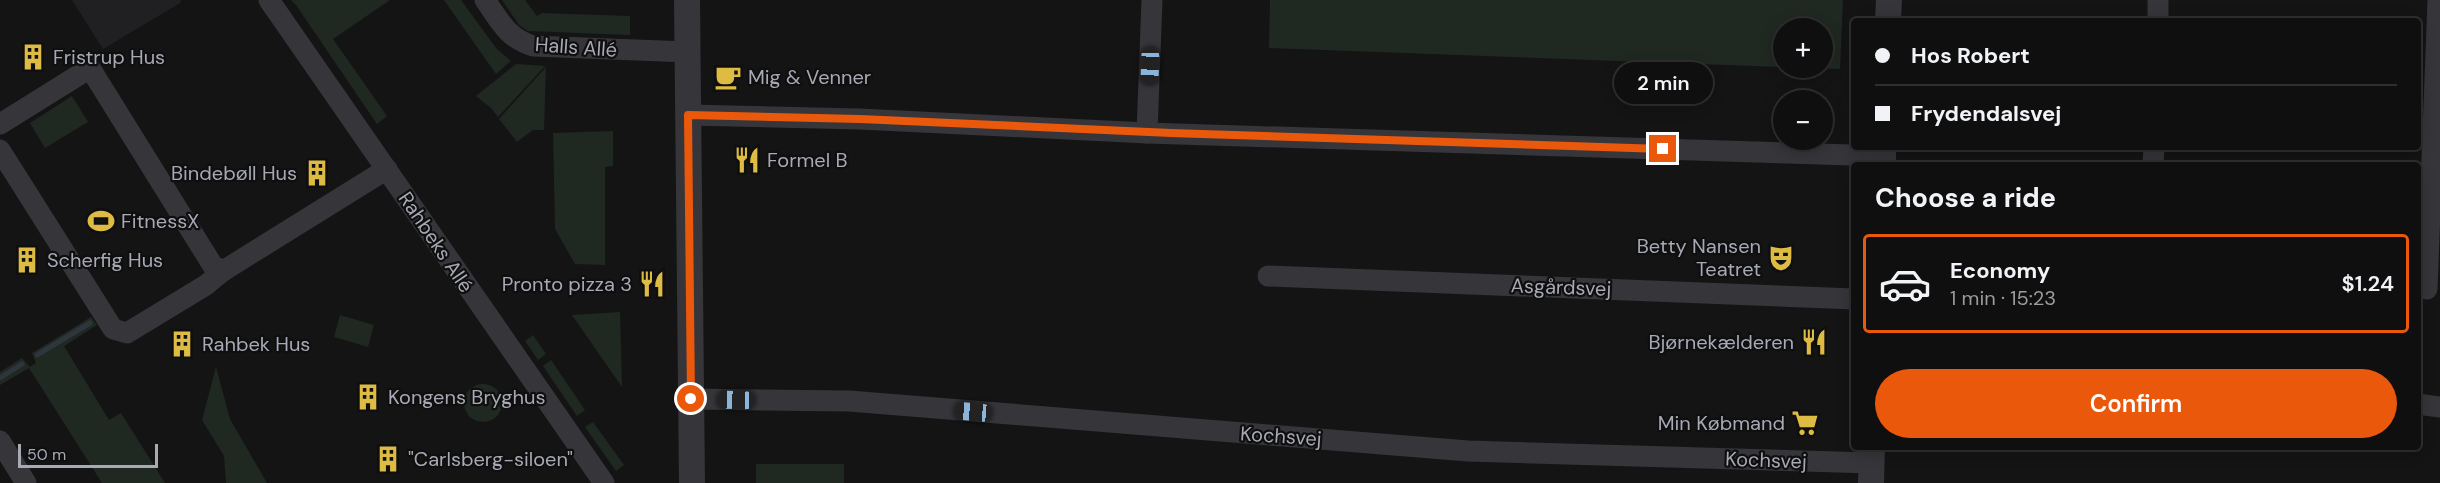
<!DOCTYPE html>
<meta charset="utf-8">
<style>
:root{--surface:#0f0f10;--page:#181819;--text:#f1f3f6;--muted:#9b9c9f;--line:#2f2f30;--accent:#ea580c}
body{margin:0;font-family:"DM Sans",sans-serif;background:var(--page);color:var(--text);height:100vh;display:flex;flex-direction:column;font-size:22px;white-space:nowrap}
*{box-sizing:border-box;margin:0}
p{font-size:20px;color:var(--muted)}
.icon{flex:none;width:33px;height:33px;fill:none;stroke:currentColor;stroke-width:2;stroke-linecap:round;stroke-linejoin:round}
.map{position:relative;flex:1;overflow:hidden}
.sheet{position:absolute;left:1851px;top:162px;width:570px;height:288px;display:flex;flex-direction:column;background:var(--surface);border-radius:6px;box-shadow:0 3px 15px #0003,0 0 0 2px var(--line)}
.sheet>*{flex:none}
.top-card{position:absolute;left:1851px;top:18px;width:570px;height:132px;border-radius:6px;box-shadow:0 3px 15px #0003,0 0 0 2px var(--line);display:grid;align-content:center;height:132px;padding:0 24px;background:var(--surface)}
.tools{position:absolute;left:1773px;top:18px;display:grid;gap:12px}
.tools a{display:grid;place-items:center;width:60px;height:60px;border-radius:50%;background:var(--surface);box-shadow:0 3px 15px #0003,0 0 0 2px var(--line);font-size:30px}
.scale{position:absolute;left:18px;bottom:15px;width:140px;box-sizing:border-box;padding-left:6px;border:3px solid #a7a9b4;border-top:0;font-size:16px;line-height:21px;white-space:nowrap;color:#a7a9b4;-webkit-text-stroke:4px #0f0f10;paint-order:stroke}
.end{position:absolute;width:27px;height:27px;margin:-14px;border:8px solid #ea580c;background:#fff;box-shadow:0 0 0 3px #fff}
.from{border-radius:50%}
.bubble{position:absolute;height:42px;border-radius:21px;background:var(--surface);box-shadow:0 3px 15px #0003,0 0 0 2px var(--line);font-size:20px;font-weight:600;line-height:42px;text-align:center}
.car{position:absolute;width:18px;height:36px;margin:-18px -9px;border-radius:8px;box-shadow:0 0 4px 2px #0007;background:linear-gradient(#222 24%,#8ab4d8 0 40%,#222 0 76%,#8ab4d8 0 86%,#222 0)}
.top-card b{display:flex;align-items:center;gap:21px;height:57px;font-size:22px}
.top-card b+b{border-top:2px solid var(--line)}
.top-card i{width:15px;height:15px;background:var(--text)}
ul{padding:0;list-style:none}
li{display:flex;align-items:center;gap:18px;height:99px;margin:0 12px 9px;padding:0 12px;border:3px solid transparent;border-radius:6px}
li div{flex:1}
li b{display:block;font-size:22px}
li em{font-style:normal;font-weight:600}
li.selected{border-color:var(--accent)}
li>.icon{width:54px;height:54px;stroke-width:1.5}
h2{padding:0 24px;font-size:27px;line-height:72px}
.primary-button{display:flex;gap:12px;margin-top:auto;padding:12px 24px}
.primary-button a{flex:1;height:69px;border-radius:36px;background:var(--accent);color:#fff;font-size:24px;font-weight:600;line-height:69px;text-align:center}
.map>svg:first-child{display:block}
.built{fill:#202022}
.green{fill:#202822}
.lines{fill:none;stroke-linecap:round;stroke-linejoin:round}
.stream{stroke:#2e353d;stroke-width:5}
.minor{stroke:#35353a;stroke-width:21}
.tertiary{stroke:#35353a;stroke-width:26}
.route{stroke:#ea580c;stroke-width:8}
.labels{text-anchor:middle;stroke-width:4.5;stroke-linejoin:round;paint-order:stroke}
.street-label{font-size:20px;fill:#a7a9b4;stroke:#0f0f10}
.poi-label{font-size:20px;fill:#a7a9b4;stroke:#0f0f10;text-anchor:start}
</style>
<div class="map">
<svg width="2440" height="483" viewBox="0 0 2440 483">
<rect width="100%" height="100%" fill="#141415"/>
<!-- built -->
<path class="built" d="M 72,0 L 181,0 L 180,3 L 103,49 Z"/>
<!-- green -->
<g class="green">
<path d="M 291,0 L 390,0 L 333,39 L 387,116 L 377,124 L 296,5 Z"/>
<path d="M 444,0 L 461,0 L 496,48 L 511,61 L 496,74 Z"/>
<path d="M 502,0 L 525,0 L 537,16 L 542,13 L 630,16 L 630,35 L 528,31 L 519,25 Z"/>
<path d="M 1270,0 L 1843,0 L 1840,69 L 1794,68 L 1822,68 L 1822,28 L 1784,28 L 1783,67 L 1269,48 Z"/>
<path d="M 516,64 L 545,66 L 498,117 L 491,108 L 476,96 Z"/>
<path d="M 546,67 L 544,130 L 533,130 L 517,142 L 499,119 Z"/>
<path d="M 72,96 L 88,122 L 45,148 L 30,123 Z"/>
<path d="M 613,131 L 613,166 L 605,167 L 605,265 L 575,264 L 555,229 L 553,133 Z"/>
<path d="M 620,312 L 622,387 L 572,315 Z"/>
<path d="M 340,315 L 374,325 L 368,347 L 334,337 Z"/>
<path d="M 91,317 L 97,325 L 64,346 L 109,420 L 121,413 L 165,483 L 102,483 L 29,368 L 0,385 L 0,372 L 22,358 L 30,367 L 36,363 L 32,353 Z"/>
<path d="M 533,335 L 546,354 L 538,360 L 525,341 Z"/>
<path d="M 551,360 L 585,410 L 577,416 L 543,366 Z"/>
<path d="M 216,367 L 230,419 L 267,483 L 226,483 L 224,456 L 202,420 Z"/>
<circle cx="483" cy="403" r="19"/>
<path d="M 593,422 L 624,465 L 616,471 L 585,427 Z"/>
<rect x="756" y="464" width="88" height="19"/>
</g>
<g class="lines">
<!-- stream -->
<g class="stream">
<path d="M 37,355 L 90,323"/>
<path d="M 0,378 L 22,364"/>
</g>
<!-- minor -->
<g class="minor">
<path d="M 269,0 L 604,483"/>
<path d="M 485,0 C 500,21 507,38 533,46 L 688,52"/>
<path d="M 2158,21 L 2158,0"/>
<path d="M 688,115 L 860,119 L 1147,133 L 1883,156"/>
<path d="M 0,124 L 90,68 L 213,266 L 223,271 L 387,169"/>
<path d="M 1147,133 L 1152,0"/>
<path d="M 0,150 L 113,329 L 127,333 L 206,285 L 223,271"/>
<path d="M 2153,165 L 2154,147"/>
<path d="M 1268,276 L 1854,299"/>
<path d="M 2427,289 L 2438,0"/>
<path d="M 691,399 L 849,401 L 1468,451 L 1872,463"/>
<path d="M 2418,404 L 2440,407"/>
<path d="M 0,441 L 26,483"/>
</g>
<!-- tertiary -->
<g class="tertiary">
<path d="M 687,0 L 692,483"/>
<path d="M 1888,21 L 1889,0"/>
<path d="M 1883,165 L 1883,147"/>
<path d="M 1871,483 L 1872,447"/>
</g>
</g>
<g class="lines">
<!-- route -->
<path class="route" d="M 691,399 L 688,115 L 860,119 L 1171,133 L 1663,149"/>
</g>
<!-- icons -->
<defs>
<g id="building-bare" transform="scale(2.07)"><path d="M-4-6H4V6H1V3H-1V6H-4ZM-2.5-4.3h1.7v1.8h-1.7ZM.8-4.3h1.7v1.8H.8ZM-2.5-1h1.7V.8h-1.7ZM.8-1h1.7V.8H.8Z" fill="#debb43" stroke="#0f0f10" stroke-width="2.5" paint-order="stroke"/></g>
<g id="cafe-bare" transform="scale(2.07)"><path d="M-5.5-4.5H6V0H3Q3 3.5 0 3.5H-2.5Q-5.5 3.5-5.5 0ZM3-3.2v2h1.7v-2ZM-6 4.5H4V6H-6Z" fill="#debb43" stroke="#0f0f10" stroke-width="2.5" paint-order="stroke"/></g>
<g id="restaurant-bare" transform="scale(2.07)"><path d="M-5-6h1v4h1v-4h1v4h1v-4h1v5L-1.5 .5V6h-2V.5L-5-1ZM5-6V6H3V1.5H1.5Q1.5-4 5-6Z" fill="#debb43" stroke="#0f0f10" stroke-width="2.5" paint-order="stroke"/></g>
<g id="stadium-bare" transform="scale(2.07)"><path d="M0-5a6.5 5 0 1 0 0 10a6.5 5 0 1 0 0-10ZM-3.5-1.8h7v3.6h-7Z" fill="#debb43" stroke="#0f0f10" stroke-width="2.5" paint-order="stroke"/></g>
<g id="theatre-bare" transform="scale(2.07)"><path d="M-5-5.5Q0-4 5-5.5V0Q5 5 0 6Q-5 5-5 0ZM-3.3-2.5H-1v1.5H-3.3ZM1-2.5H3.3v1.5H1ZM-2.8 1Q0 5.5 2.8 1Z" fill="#debb43" stroke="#0f0f10" stroke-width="2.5" paint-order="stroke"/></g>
<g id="supermarket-bare" transform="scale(2.07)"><path d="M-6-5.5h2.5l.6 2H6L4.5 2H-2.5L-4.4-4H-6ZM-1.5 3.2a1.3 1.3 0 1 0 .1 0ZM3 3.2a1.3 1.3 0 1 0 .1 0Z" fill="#debb43" stroke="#0f0f10" stroke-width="2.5" paint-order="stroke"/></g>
</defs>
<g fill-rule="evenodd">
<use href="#building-bare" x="33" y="57"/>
<use href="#cafe-bare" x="728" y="77"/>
<use href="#restaurant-bare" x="747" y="160"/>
<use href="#building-bare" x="317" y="173"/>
<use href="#stadium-bare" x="101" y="221"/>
<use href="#theatre-bare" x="1781" y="258"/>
<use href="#building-bare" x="27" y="260"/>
<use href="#restaurant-bare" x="652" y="284"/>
<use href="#restaurant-bare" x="1814" y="342"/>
<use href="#building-bare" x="182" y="344"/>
<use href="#building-bare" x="368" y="397"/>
<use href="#supermarket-bare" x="1805" y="423"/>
<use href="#building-bare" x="388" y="459"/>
</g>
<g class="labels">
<!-- street labels -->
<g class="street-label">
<text transform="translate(576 47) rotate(4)" y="7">Halls Allé</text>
<text transform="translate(436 242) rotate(56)" y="7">Rahbeks Allé</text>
<text transform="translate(1561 287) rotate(2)" y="7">Asgårdsvej</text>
<text transform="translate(1281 436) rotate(4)" y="7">Kochsvej</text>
<text transform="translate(1766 460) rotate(2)" y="7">Kochsvej</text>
</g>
<!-- poi labels -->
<g class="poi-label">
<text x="53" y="64">Fristrup Hus</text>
<text x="748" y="84">Mig &amp; Venner</text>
<text x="767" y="167">Formel B</text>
<text x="297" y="180" text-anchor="end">Bindebøll Hus</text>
<text x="121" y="228">FitnessX</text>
<text x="1761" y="253" text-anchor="end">Betty Nansen<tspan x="1761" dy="23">Teatret</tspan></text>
<text x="47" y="267">Scherfig Hus</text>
<text x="632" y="291" text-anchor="end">Pronto pizza 3</text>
<text x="1794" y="349" text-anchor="end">Bjørnekælderen</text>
<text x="202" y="351">Rahbek Hus</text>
<text x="388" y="404">Kongens Bryghus</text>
<text x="1785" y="430" text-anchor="end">Min Købmand</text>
<text x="408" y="466">"Carlsberg-siloen"</text>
</g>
</g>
</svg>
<div class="tools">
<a>+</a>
<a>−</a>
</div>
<div class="scale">50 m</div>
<i class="end from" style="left:691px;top:399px"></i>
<i class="end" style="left:1663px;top:149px"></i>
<div class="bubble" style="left:1614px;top:62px;width:99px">2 min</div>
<i class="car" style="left:1150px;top:66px;rotate:182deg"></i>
<i class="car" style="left:736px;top:400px;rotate:271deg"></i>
<i class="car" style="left:973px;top:412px;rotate:275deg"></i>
<div class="top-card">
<b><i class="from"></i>Hos Robert</b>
<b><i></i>Frydendalsvej</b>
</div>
<section class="sheet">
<h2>Choose a ride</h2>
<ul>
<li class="selected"><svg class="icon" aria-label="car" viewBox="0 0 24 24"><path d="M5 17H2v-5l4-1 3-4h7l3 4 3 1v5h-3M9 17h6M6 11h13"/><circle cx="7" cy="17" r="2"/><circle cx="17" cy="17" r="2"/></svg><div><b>Economy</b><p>1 min · 15:23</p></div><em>$1.24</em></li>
</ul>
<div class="primary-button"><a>Confirm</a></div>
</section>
</div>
